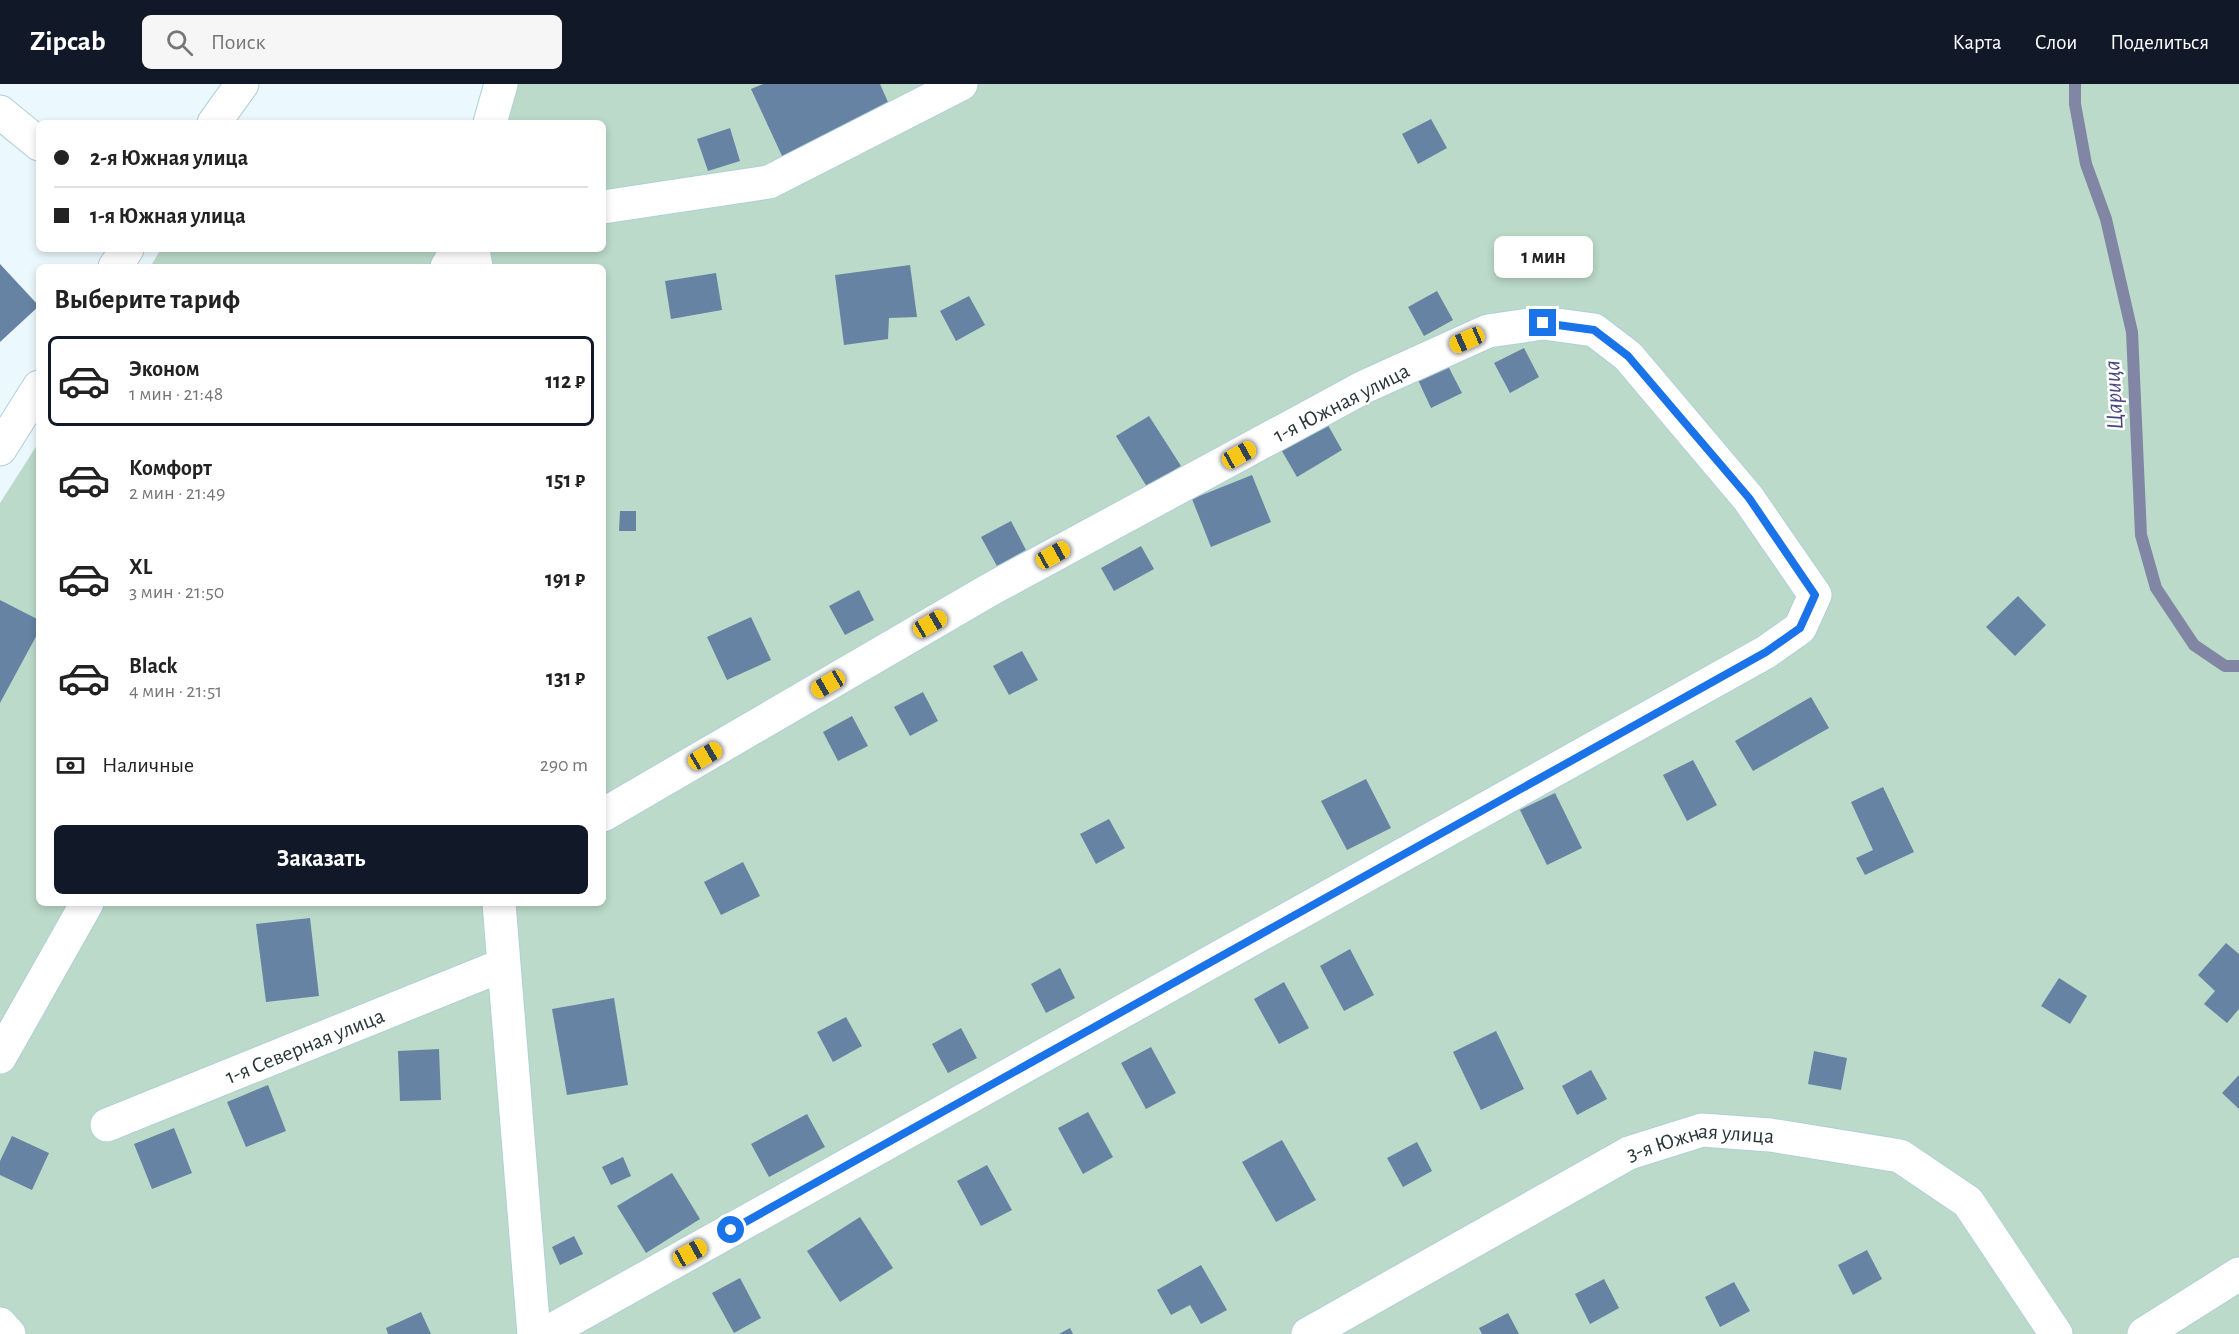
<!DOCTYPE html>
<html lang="ru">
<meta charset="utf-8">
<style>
:root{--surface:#fff;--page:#f6f6f6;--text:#222;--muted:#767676;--line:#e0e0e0;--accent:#111827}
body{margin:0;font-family:"Alegreya Sans",sans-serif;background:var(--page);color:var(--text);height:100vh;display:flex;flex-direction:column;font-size:22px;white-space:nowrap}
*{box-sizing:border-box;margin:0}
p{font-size:20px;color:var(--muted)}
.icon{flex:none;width:33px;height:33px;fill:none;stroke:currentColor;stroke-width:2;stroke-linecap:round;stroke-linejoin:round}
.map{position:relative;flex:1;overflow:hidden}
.side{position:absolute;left:36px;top:180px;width:570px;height:642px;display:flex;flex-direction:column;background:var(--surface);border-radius:9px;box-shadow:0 3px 9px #0003}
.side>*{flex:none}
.hud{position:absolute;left:36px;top:36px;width:570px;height:132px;border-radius:9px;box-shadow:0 3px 9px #0003;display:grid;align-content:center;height:132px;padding:0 18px;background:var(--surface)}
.end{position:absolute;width:27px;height:27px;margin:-14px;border:8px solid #1a73e8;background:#fff;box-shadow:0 0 0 3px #fff}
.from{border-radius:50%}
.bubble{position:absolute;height:42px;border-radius:9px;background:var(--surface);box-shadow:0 3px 9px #0003;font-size:20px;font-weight:700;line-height:42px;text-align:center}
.car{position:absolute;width:18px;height:36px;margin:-18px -9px;border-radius:8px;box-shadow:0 0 4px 2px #0007;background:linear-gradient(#f5c518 24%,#345 0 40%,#f5c518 0 76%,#345 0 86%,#f5c518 0)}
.hud b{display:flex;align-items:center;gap:21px;height:57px;font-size:22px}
.hud b+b{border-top:2px solid var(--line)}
.hud i{width:15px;height:15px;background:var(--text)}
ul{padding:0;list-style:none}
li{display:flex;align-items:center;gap:18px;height:90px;margin:0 12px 9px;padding:0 6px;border:3px solid transparent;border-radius:9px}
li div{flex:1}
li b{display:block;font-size:22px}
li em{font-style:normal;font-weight:700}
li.active{border-color:var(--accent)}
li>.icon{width:54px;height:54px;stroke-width:1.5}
h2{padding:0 18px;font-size:27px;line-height:72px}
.pay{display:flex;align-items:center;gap:15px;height:66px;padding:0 18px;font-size:22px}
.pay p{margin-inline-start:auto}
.button{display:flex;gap:12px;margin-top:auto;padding:12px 18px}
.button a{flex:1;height:69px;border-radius:9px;background:var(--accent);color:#fff;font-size:24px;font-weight:700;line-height:69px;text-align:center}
header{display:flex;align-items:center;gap:36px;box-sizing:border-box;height:84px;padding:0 30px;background:var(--accent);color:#fff}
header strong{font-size:28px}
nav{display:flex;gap:33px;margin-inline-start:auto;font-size:21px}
.search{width:420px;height:54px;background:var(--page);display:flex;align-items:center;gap:15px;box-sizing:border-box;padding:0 21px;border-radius:9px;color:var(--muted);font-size:22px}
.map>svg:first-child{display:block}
.green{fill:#bbdac9}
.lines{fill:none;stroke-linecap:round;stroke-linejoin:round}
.stream{stroke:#8086a4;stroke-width:12}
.building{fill:#6683a3}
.minor-casing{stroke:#afcfda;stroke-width:35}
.minor{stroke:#fff;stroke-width:33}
.route{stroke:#1a73e8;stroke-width:8}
.labels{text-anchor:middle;stroke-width:5;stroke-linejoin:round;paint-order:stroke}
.street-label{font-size:22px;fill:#29363a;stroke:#fff}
.water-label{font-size:24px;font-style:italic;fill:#46477e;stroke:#fff}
</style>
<header>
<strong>Zipcab</strong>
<div class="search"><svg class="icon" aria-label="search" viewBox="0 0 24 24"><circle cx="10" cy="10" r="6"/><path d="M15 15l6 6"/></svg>Поиск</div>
<nav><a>Карта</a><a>Слои</a><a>Поделиться</a></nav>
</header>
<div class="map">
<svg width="2239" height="1250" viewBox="0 0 2239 1250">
<rect width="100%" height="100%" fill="#ebf8fd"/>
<!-- green -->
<path class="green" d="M 514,0 L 2239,0 L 2239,1250 L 0,1250 L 0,419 L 39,358 L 39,819 L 603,819 L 603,183 L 150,183 L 161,165 L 603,165 L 603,39 L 505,39 Z"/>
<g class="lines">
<!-- stream -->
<path class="stream" d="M 2075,0 L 2075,20 L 2086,80 L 2106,135 L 2132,248 L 2141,451 L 2156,504 L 2194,561 L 2225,582 L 2239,582"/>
</g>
<!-- building -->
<g class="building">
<path d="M 763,0 L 880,0 L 891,25 L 783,74 L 751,5 Z"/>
<path d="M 1431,35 L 1447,64 L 1418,80 L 1402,50 Z"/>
<path d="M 730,44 L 740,77 L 708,87 L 697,55 Z"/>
<path d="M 0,180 L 39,222 L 0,258 Z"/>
<path d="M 910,181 L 917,233 L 889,234 L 888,255 L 844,261 L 835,191 Z"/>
<path d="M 716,189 L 722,226 L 671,235 L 665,197 Z"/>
<path d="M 1437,207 L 1453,236 L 1424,252 L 1408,223 Z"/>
<path d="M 969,212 L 985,241 L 956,257 L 940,227 Z"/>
<path d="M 1524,264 L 1539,293 L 1510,309 L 1494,279 Z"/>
<path d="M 1448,282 L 1462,309 L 1431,324 L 1418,296 Z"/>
<path d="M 1149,332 L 1181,382 L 1147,403 L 1116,352 Z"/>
<path d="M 1325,336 L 1342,366 L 1297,393 L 1279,362 Z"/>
<path d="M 1252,391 L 1271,438 L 1211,463 L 1192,415 Z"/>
<path d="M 620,427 L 636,427 L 636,447 L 619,447 Z"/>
<path d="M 1011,437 L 1026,466 L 997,482 L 981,453 Z"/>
<path d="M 1141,462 L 1154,485 L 1114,507 L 1101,484 Z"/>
<path d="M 859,506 L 874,536 L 845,551 L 829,522 Z"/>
<path d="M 2018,512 L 2046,541 L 2015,572 L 1986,543 Z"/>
<path d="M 0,516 L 39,536 L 39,547 L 0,619 Z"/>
<path d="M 751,533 L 771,576 L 727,596 L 707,553 Z"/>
<path d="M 1022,567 L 1038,596 L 1009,611 L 993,582 Z"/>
<path d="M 923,608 L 938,637 L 910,652 L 894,623 Z"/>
<path d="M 1811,613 L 1829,644 L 1753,687 L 1735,657 Z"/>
<path d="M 852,632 L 868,662 L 838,677 L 823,648 Z"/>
<path d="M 1693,676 L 1717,721 L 1687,737 L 1663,691 Z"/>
<path d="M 1366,695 L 1391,744 L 1347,766 L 1321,717 Z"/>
<path d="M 1883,703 L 1914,768 L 1865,791 L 1856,774 L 1873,766 L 1851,718 Z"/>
<path d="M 1555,709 L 1582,764 L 1547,781 L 1520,726 Z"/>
<path d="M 1109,735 L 1125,764 L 1096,780 L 1080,750 Z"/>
<path d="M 743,778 L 760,812 L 721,831 L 704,798 Z"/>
<path d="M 310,834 L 319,912 L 266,918 L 256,840 Z"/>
<path d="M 2226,859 L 2239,870 L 2239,925 L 2227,939 L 2204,920 L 2215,907 L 2198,891 Z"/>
<path d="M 1350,865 L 1374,911 L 1344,927 L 1320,882 Z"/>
<path d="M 1060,884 L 1075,914 L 1046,929 L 1031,900 Z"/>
<path d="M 2059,894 L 2087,912 L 2070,940 L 2041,922 Z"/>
<path d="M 1284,898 L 1309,944 L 1279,960 L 1254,915 Z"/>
<path d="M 614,914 L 628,1001 L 567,1011 L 552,925 Z"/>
<path d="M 846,933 L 862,962 L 833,978 L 817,948 Z"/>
<path d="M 961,944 L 977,974 L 948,989 L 932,960 Z"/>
<path d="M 1496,947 L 1524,1005 L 1481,1026 L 1453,968 Z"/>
<path d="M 1151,963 L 1176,1009 L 1146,1025 L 1121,979 Z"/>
<path d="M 439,965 L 441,1016 L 400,1017 L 398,967 Z"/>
<path d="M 1814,967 L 1847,974 L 1841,1006 L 1808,1000 Z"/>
<path d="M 1591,986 L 1607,1015 L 1577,1031 L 1562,1002 Z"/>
<path d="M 2239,991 L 2239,1025 L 2222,1009 Z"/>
<path d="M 268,1001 L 286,1047 L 246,1063 L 227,1018 Z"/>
<path d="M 1088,1028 L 1113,1073 L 1083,1090 L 1058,1044 Z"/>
<path d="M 807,1030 L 825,1063 L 769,1093 L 751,1060 Z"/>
<path d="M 174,1044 L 192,1089 L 152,1105 L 134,1060 Z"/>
<path d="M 12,1052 L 49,1069 L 32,1106 L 0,1091 L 0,1077 Z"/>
<path d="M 1282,1056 L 1316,1116 L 1276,1138 L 1242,1078 Z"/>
<path d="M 1417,1058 L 1432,1087 L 1403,1103 L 1387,1074 Z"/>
<path d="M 623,1073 L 631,1092 L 611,1101 L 602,1083 Z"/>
<path d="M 987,1081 L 1012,1126 L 981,1142 L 957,1097 Z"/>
<path d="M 672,1089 L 700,1135 L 646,1169 L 617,1122 Z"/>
<path d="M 860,1133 L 893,1184 L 840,1218 L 807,1167 Z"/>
<path d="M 574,1152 L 583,1170 L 560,1181 L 552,1163 Z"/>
<path d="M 1867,1166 L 1882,1195 L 1853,1211 L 1838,1181 Z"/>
<path d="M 1201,1181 L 1227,1226 L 1201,1240 L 1190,1221 L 1171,1231 L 1157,1206 Z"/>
<path d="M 740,1194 L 761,1234 L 734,1249 L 712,1209 Z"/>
<path d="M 1604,1195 L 1619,1224 L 1590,1240 L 1575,1210 Z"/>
<path d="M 1734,1198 L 1750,1227 L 1720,1243 L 1705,1213 Z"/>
<path d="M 421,1228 L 431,1250 L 388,1250 L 386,1244 Z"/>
<path d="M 1508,1229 L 1519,1250 L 1482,1250 L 1479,1244 Z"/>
<path d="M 1070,1244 L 1073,1250 L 1059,1250 Z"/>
</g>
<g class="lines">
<!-- minor casing -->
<g class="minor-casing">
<g id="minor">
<path d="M 0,28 L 39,60"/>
<path d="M 214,39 L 242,0"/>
<path d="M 490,39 L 501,0"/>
<path d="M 603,123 L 769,98 L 961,0"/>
<path d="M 473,165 L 476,183"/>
<path d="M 115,183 L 127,165"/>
<path d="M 447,183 L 457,165"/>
<path d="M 0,365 L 39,303"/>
<path d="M 499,819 L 534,1250"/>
<path d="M 0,973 L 87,819"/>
<path id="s1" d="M 107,1041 L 503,881"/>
<path d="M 0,1240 L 9,1250"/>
<path d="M 545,1250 L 1766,568 L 1800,544 L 1815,511 L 1748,414 L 1628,272 L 1594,246 L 1543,239 L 1488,247 L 1364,303 L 991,505 L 603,731"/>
<path id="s2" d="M 1308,1250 L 1629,1069 L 1702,1046 L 1770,1051 L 1900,1072 L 1968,1118 L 2056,1250"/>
<path d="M 2144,1250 L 2239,1190"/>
</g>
</g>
<!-- minor -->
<use href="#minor" class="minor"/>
</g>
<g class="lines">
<!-- route -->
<path class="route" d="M 731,1146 L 1766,568 L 1800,544 L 1815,511 L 1749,414 L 1628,272 L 1594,246 L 1543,239"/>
</g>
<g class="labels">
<!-- street labels -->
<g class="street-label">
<text transform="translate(1341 318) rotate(-27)" y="8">1-я Южная улица</text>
<text dy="8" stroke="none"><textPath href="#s1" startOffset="213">1-я Северная улица</textPath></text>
<text dy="8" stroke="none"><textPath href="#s2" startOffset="442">3-я Южная улица</textPath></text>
</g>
<!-- water labels -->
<g class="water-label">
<text transform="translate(2113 311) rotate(-93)" y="8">Царица</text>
</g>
</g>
</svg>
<i class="end from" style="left:731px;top:1146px"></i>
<i class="end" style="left:1543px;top:239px"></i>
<div class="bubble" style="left:1494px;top:152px;width:99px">1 мин</div>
<i class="car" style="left:1467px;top:256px;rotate:246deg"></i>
<i class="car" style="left:1239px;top:371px;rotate:61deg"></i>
<i class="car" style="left:1053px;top:471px;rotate:61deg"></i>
<i class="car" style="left:930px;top:540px;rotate:60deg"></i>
<i class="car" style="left:828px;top:600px;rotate:240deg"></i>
<i class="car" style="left:705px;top:672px;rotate:60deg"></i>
<i class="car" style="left:690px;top:1169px;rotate:61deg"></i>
<div class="hud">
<b><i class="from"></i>2-я Южная улица</b>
<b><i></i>1-я Южная улица</b>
</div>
<section class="side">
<h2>Выберите тариф</h2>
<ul>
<li class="active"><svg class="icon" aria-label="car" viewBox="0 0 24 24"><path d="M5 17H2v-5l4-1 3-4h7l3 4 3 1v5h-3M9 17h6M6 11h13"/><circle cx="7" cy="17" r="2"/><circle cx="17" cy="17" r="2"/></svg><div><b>Эконом</b><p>1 мин · 21:48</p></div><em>112 ₽</em></li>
<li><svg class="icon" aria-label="car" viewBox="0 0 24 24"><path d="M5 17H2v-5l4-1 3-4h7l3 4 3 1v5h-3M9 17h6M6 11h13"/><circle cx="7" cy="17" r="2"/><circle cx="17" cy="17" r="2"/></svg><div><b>Комфорт</b><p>2 мин · 21:49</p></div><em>151 ₽</em></li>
<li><svg class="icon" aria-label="car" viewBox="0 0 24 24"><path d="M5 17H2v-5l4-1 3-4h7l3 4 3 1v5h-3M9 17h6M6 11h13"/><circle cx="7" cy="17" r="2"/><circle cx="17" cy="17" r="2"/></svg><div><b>XL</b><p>3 мин · 21:50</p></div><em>191 ₽</em></li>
<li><svg class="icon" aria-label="car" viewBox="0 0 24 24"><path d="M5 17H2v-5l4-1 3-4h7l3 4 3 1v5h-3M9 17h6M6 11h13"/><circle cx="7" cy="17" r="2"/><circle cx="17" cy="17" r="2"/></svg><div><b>Black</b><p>4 мин · 21:51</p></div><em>131 ₽</em></li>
</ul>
<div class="pay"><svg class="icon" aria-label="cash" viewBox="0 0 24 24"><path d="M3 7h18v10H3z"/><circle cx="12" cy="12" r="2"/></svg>Наличные<p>290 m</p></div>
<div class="button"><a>Заказать</a></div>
</section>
</div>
